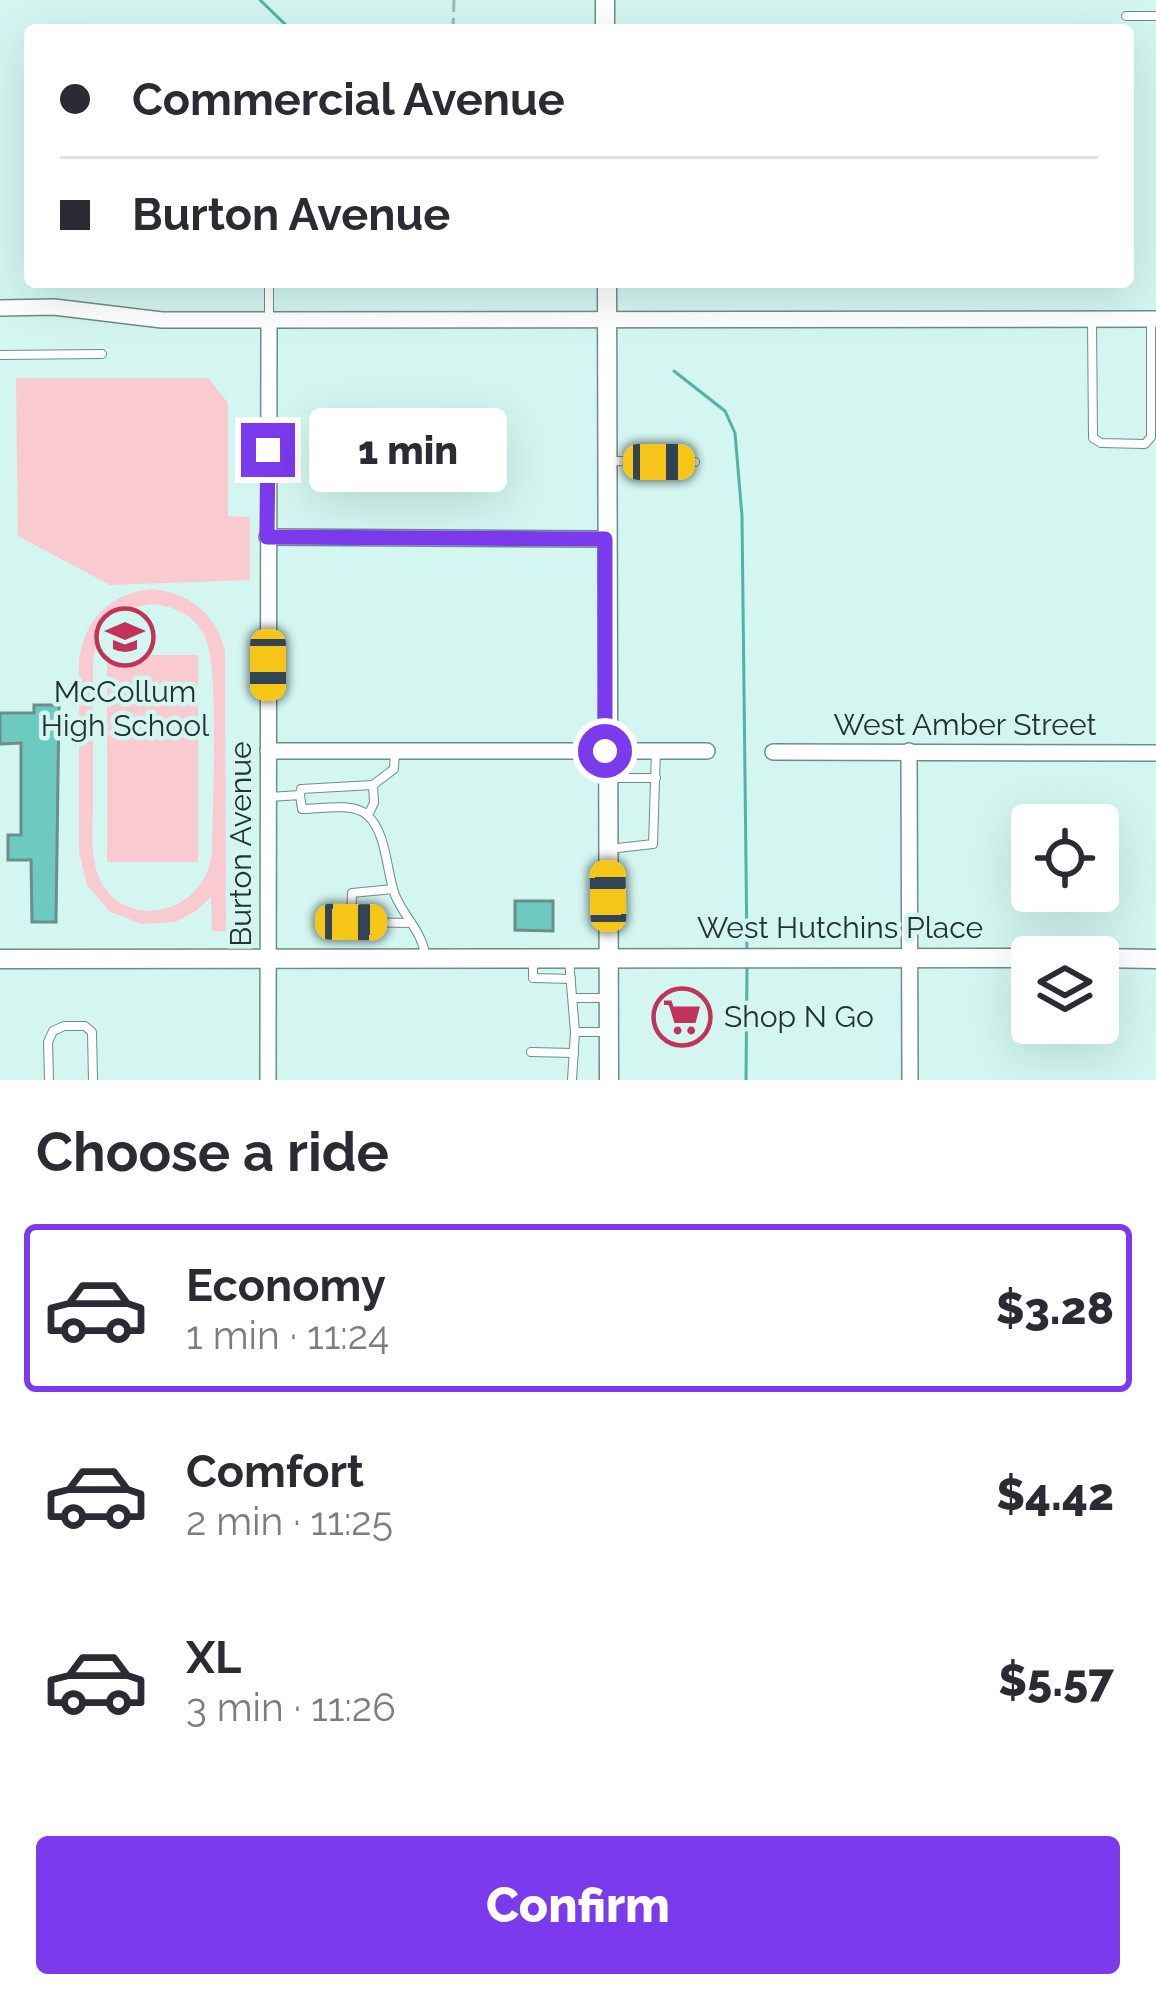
<!DOCTYPE html>
<meta charset="utf-8">
<style>
:root{--surface:#fff;--page:#f7f7f7;--text:#2b2b33;--muted:#7c7c81;--line:#e1e1e2;--accent:#7c3aed}
body{margin:0;font-family:Raleway,sans-serif;background:var(--page);color:var(--text);height:100vh;display:flex;flex-direction:column;font-size:45px;white-space:nowrap}
*{box-sizing:border-box;margin:0}
p{font-size:39px;color:var(--muted)}
.icon{flex:none;width:66px;height:66px;fill:none;stroke:currentColor;stroke-width:2;stroke-linecap:round;stroke-linejoin:round}
.map{position:relative;height:1080px;overflow:hidden}
.side{display:flex;flex-direction:column;background:var(--surface);flex:1}
.side>*{flex:none}
.top-card{position:absolute;left:24px;top:24px;width:1110px;height:264px;border-radius:12px;box-shadow:0 12px 48px #0002;display:grid;align-content:center;height:264px;padding:0 36px;background:var(--surface)}
.tools{position:absolute;left:1011px;top:804px;display:grid;gap:24px}
.tools a{display:grid;place-items:center;width:108px;height:108px;border-radius:12px;background:var(--surface);box-shadow:0 12px 48px #0002;font-size:60px}
.end{position:absolute;width:54px;height:54px;margin:-27px;border:15px solid #7c3aed;background:#fff;box-shadow:0 0 0 6px #fff}
.from{border-radius:50%}
.bubble{position:absolute;height:84px;border-radius:12px;background:var(--surface);box-shadow:0 12px 48px #0002;font-size:39px;font-weight:800;line-height:84px;text-align:center}
.car{position:absolute;width:36px;height:72px;margin:-36px -18px;border-radius:15px;box-shadow:0 0 9px 3px #0007;background:linear-gradient(#f5c518 24%,#345 0 40%,#f5c518 0 76%,#345 0 86%,#f5c518 0)}
.top-card b{display:flex;align-items:center;gap:42px;height:114px;font-size:45px}
.top-card b+b{border-top:3px solid var(--line)}
.top-card i{width:30px;height:30px;background:var(--text)}
ul{padding:0;list-style:none}
li{display:flex;align-items:center;gap:36px;height:168px;margin:0 24px 18px;padding:0 12px;border:6px solid transparent;border-radius:12px}
li div{flex:1}
li b{display:block;font-size:45px}
li em{font-style:normal;font-weight:800}
li.active{border-color:var(--accent)}
li>.icon{width:108px;height:108px;stroke-width:1.5}
h2{padding:0 36px;font-size:54px;line-height:144px}
.button{display:flex;gap:24px;margin-top:auto;padding:24px 36px}
.button a{flex:1;height:138px;border-radius:12px;background:var(--accent);color:#fff;font-size:48px;font-weight:800;line-height:138px;text-align:center}
.map>svg:first-child{display:block}
.green{fill:#f9cad0;fill-rule:evenodd}
.lines{fill:none;stroke-linecap:round;stroke-linejoin:round}
.stream{stroke:#52b1a8;stroke-width:3}
.building{fill:#6ccac0;stroke:#6d8d89;stroke-width:3}
.service-casing{stroke:#6d8d89;stroke-width:10}
.minor-casing{stroke:#6d8d89;stroke-width:18}
.tertiary-casing{stroke:#6d8d89;stroke-width:21}
.path{stroke:#9db9b6;stroke-width:3;stroke-dasharray:12 6;stroke-linecap:butt}
.service{stroke:#fff;stroke-width:8}
.minor{stroke:#fff;stroke-width:15}
.tertiary{stroke:#fff;stroke-width:18}
.route{stroke:#7c3aed;stroke-width:15}
.labels{text-anchor:middle;stroke-width:9;stroke-linejoin:round;paint-order:stroke}
.poi-label{font-size:30px;fill:#243130;stroke:#d3f6f1}
.street-label{font-size:30px;fill:#243130;stroke:#d3f6f1}
</style>
<div class="map">
<svg width="1156" height="1080" viewBox="0 0 1156 1080">
<rect width="100%" height="100%" fill="#d3f6f1"/>
<!-- green -->
<g class="green">
<path d="M 16,378 L 208,378 L 228,403 L 228,516 L 250,517 L 250,580 L 110,585 L 18,536 Z"/>
<path d="M 152,589 C 190,593 216,614 225,651 L 226,931 L 212,931 L 211,897 L 196,911 L 175,922 L 141,924 L 109,911 L 87,885 L 79,852 L 79,663 C 82,621 110,593 152,589 ZM 153,604 C 175,606 195,616 205,637 C 220,667 212,810 212,852 C 206,919 114,934 96,869 C 90,848 93,824 93,803 C 93,756 93,709 93,663 C 96,628 118,607 153,604 Z"/>
<rect x="107" y="655" width="91" height="207"/>
</g>
<g class="lines">
<!-- stream -->
<g class="stream">
<path d="M 260,0 L 291,30"/>
<path d="M 674,371 L 725,411 L 735,433 L 742,516 L 747,952"/>
<path d="M 746,1080 L 747,968"/>
</g>
</g>
<!-- building -->
<g class="building">
<path d="M 34,705 L 59,705 L 56,922 L 32,922 L 31,860 L 8,860 L 8,835 L 21,835 L 21,743 L 0,744 L 0,713 L 34,713 Z"/>
<path d="M 515,901 L 553,901 L 553,931 L 515,930 Z"/>
<path d="M 670,1000 L 696,1000 L 696,1034 L 668,1031 Z"/>
</g>
<g class="lines">
<!-- service casing -->
<g class="service-casing">
<g id="service">
<path d="M 1126,16 L 1156,16"/>
<path d="M 269,320 L 269,282"/>
<path d="M 1092,320 L 1093,438 L 1101,443 L 1145,444 L 1151,437 L 1151,322"/>
<path d="M 0,355 L 102,354"/>
<path d="M 607,461 L 695,462"/>
<path d="M 610,778 L 656,778"/>
<path d="M 300,795 L 301,789 L 373,785 L 394,769 L 395,751"/>
<path d="M 269,797 L 300,795 L 302,809 C 320,809 353,802 367,815 C 387,832 386,871 395,895 C 404,917 422,931 425,955"/>
<path d="M 368,815 L 374,803 L 373,785"/>
<path d="M 609,849 L 653,844 L 656,751"/>
<path d="M 393,889 L 352,893 L 351,922 L 411,923"/>
<path d="M 569,960 L 575,1032 L 608,1032"/>
<path d="M 533,962 L 533,978 L 571,979"/>
<path d="M 573,998 L 608,998"/>
<path d="M 531,1052 L 574,1053"/>
<path d="M 49,1080 L 48,1042 L 53,1031 L 64,1026 L 85,1026 L 92,1032 L 93,1080"/>
<path d="M 572,1080 L 575,1032"/>
</g>
</g>
<!-- minor casing -->
<g class="minor-casing">
<g id="minor">
<path d="M 0,308 L 54,307 L 162,320 L 1156,319"/>
<path d="M 267,537 L 605,539"/>
<path d="M 268,751 L 707,751"/>
<path d="M 909,751 L 910,1080"/>
<path d="M 773,752 L 1156,753"/>
<path d="M 268,1080 L 269,320"/>
</g>
</g>
<!-- tertiary casing -->
<g class="tertiary-casing">
<g id="tertiary">
<path d="M 605,0 L 605,30"/>
<path d="M 607,282 L 609,1080"/>
<path d="M 1098,958 L 1156,959"/>
<path d="M 0,959 L 1032,958"/>
</g>
</g>
<!-- path -->
<path class="path" d="M 453,30 L 454,0"/>
<!-- service -->
<use href="#service" class="service"/>
<!-- minor -->
<use href="#minor" class="minor"/>
<!-- tertiary -->
<use href="#tertiary" class="tertiary"/>
</g>
<g class="lines">
<!-- route -->
<path class="route" d="M 268,450 L 267,537 L 605,539 L 605,751"/>
</g>
<!-- icons -->
<defs>
<g id="school-ring" transform="scale(3)"><circle r="9.5" fill="#d3f6f1" stroke="#c2335a" stroke-width="1.5"/><path d="M0-5L7-2L0 1L-7-2ZM-4 1L0 2.5L4 1V4Q0 6-4 4Z" fill="#c2335a"/></g>
<g id="supermarket-ring" transform="scale(3)"><circle r="9.5" fill="#d3f6f1" stroke="#c2335a" stroke-width="1.5"/><path d="M-6-5.5h2.5l.6 2H6L4.5 2H-2.5L-4.4-4H-6ZM-1.5 3.2a1.3 1.3 0 1 0 .1 0ZM3 3.2a1.3 1.3 0 1 0 .1 0Z" fill="#c2335a"/></g>
</defs>
<g fill-rule="evenodd">
<use href="#school-ring" x="125" y="637"/>
<use href="#supermarket-ring" x="682" y="1017"/>
</g>
<g class="labels">
<!-- poi labels -->
<g class="poi-label">
<text x="125" y="702">McCollum<tspan x="125" dy="34">High School</tspan></text>
<text x="724" y="1027" text-anchor="start">Shop N Go</text>
</g>
<!-- street labels -->
<g class="street-label">
<text x="965" y="735">West Amber Street</text>
<text transform="translate(241 844) rotate(-90)" y="10">Burton Avenue</text>
<text x="840" y="938">West Hutchins Place</text>
</g>
</g>
</svg>
<div class="tools">
<a><svg class="icon" aria-label="locate" viewBox="0 0 24 24"><circle cx="12" cy="12" r="6"/><path d="M12 2v4M12 18v4M2 12h4M18 12h4"/></svg></a>
<a><svg class="icon" aria-label="layers" viewBox="0 0 24 24"><path d="M12 4l9 5-9 5-9-5zM3 14l9 5 9-5"/></svg></a>
</div>
<i class="end from" style="left:605px;top:751px"></i>
<i class="end" style="left:268px;top:450px"></i>
<div class="bubble" style="left:309px;top:408px;width:198px">1 min</div>
<i class="car" style="left:659px;top:462px;rotate:90deg"></i>
<i class="car" style="left:268px;top:665px;rotate:180deg"></i>
<i class="car" style="left:608px;top:896px;rotate:359deg"></i>
<i class="car" style="left:351px;top:922px;rotate:91deg"></i>
<div class="top-card">
<b><i class="from"></i>Commercial Avenue</b>
<b><i></i>Burton Avenue</b>
</div>
</div>
<section class="side">
<h2>Choose a ride</h2>
<ul>
<li class="active"><svg class="icon" aria-label="car" viewBox="0 0 24 24"><path d="M5 17H2v-5l4-1 3-4h7l3 4 3 1v5h-3M9 17h6M6 11h13"/><circle cx="7" cy="17" r="2"/><circle cx="17" cy="17" r="2"/></svg><div><b>Economy</b><p>1 min · 11:24</p></div><em>$3.28</em></li>
<li><svg class="icon" aria-label="car" viewBox="0 0 24 24"><path d="M5 17H2v-5l4-1 3-4h7l3 4 3 1v5h-3M9 17h6M6 11h13"/><circle cx="7" cy="17" r="2"/><circle cx="17" cy="17" r="2"/></svg><div><b>Comfort</b><p>2 min · 11:25</p></div><em>$4.42</em></li>
<li><svg class="icon" aria-label="car" viewBox="0 0 24 24"><path d="M5 17H2v-5l4-1 3-4h7l3 4 3 1v5h-3M9 17h6M6 11h13"/><circle cx="7" cy="17" r="2"/><circle cx="17" cy="17" r="2"/></svg><div><b>XL</b><p>3 min · 11:26</p></div><em>$5.57</em></li>
</ul>
<div class="button"><a>Confirm</a></div>
</section>
